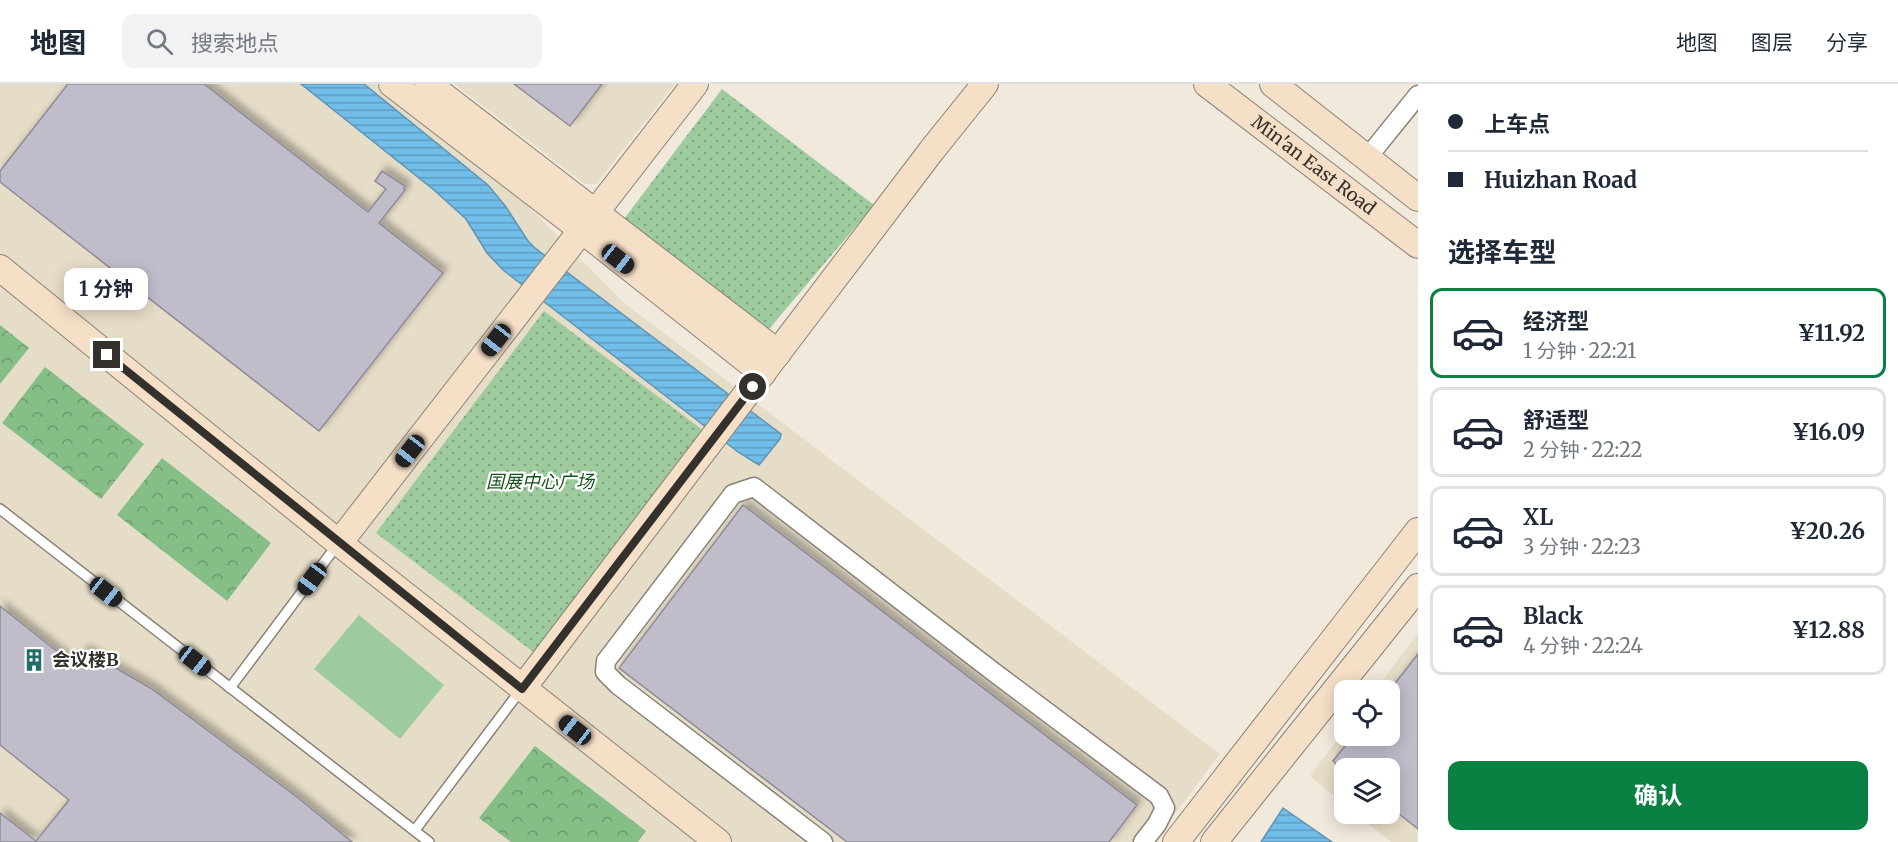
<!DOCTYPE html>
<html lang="zh">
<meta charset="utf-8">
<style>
:root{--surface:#fff;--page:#f2f2f3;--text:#1f2937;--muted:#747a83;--line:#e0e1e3;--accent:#0b8043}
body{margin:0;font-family:Merriweather,"Noto Sans SC",serif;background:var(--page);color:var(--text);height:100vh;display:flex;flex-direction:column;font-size:22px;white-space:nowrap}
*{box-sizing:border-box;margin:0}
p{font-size:20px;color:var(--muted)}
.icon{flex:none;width:33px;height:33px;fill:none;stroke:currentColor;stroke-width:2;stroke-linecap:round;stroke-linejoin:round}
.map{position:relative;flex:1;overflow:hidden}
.details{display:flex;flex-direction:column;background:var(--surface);width:480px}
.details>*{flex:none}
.hud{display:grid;align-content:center;height:132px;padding:0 30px;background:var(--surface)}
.buttons{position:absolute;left:1334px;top:596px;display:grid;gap:12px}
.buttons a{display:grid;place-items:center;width:66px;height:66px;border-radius:12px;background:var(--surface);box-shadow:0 3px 15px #0003;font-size:30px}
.end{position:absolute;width:27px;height:27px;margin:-14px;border:8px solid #34312c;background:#fff;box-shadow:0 0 0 3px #fff}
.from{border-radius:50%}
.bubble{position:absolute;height:42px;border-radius:12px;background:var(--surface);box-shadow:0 3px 15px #0003;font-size:20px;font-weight:700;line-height:42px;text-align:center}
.car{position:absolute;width:18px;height:36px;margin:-18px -9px;border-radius:8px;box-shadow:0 0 4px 2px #0007;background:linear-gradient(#222 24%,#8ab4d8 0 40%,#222 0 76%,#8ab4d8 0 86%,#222 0)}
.hud b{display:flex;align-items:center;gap:21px;height:57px;font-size:22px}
.hud b+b{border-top:2px solid var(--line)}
.hud i{width:15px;height:15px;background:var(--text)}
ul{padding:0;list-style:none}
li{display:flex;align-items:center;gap:18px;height:90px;margin:0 12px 9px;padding:0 18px;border:3px solid var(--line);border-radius:12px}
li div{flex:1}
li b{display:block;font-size:22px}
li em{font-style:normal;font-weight:700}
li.current{border-color:var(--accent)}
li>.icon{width:54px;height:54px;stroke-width:1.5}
h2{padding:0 30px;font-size:27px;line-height:72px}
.cta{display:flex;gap:12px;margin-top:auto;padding:12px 30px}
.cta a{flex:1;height:69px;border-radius:12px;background:var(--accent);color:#fff;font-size:24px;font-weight:700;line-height:69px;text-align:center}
header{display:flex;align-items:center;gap:36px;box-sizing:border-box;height:84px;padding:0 30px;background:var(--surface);border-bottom:2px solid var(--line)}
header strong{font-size:28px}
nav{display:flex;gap:33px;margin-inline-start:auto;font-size:21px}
.search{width:420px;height:54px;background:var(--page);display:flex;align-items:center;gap:15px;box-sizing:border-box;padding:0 21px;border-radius:12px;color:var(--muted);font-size:22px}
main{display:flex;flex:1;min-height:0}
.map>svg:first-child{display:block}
.built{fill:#e6ddc8}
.grass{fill:#9dcb9e}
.forest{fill:url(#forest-crowns)}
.park{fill:url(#park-dots)}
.water{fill:url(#water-rules);stroke:#5f94b2;stroke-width:1.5}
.building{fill:#c1bcca;stroke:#8e8a97;stroke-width:1.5;filter:url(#shadow)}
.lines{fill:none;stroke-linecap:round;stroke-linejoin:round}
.lane-casing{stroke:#898376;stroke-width:12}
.street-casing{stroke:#898376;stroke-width:21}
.secondary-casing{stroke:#898376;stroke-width:28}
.lane{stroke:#fff;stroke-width:9}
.street{stroke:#fff;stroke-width:18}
.secondary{stroke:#f5dfc6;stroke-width:26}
.route{stroke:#34312c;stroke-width:8}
.labels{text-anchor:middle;stroke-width:4.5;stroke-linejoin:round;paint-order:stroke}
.street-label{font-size:18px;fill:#34312c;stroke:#fff}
.park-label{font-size:18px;font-style:italic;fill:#16521d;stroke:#fff}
.poi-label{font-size:18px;font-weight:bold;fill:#34312c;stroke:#fff;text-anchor:start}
</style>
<header>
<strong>地图</strong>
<div class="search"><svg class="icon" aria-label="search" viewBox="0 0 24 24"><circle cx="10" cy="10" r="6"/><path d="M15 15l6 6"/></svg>搜索地点</div>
<nav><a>地图</a><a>图层</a><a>分享</a></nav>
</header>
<main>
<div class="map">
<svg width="1418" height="758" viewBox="0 0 1418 758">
<defs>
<pattern id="forest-crowns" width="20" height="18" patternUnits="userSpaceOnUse" patternTransform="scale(1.5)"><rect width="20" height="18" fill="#85be86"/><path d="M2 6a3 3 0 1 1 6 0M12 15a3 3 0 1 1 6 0" fill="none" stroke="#6e9b6e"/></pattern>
<pattern id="park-dots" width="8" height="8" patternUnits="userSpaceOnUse" patternTransform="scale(1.5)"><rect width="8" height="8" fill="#9dcb9e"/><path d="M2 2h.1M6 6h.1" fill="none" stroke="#81a581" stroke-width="1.8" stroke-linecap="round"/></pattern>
<pattern id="water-rules" width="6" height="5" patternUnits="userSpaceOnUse" patternTransform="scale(1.5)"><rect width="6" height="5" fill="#72beeb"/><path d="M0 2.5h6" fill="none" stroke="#5e9bbf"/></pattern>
<filter id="shadow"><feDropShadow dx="5" dy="-5" stdDeviation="3" flood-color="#0004"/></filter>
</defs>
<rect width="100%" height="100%" fill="#f1eadc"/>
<!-- built -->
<g class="built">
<path d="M 0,0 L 375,0 L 527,121 L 623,218 L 1220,670 L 1154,758 L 0,758 Z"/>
<path d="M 454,0 L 675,0 L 596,100 L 585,100 Z"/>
<path d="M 1418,549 L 1418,758 L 1391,758 L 1355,729 L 1389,729 L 1389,684 L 1344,684 L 1344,720 L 1310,692 L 1344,647 L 1344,651 L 1389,651 L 1389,606 L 1375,606 Z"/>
</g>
<!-- grass -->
<path class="grass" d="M 359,531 L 444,601 L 400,655 L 314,585 Z"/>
<!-- forest -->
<g class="forest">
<path d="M 0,241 L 29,264 L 0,300 Z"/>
<path d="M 45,283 L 144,360 L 101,415 L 2,339 Z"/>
<path d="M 162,374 L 271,459 L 227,517 L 117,431 Z"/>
<path d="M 535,662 L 646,747 L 638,758 L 511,758 L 479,734 Z"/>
</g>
<!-- park -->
<g class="park">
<path d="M 722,5 L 874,121 L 769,245 L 624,135 Z"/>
<path d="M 544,227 L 704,347 L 536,570 L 376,449 Z"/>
</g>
<!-- water -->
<g class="water">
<path d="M 301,0 L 364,0 L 488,101 L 506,123 L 528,157 L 535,164 L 781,350 L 780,355 L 759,381 L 738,368 L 503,186 L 487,169 L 466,135 L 434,106 Z"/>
<path d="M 1283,724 L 1332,758 L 1261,758 Z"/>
</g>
<!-- building -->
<g class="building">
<path d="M 68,0 L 204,0 L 368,128 L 386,105 L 375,97 L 382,87 L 405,102 L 404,105 L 405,106 L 379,139 L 443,189 L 319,347 L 0,98 L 0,87 Z"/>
<path d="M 514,0 L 602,0 L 570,42 Z"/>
<path d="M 743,421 L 1137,721 L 1109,758 L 847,758 L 619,584 Z"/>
<path d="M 0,522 L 73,580 L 85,566 L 152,605 L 297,713 L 352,758 L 0,758 L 0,729 L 36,757 L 69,716 L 0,661 Z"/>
<path d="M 1418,570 L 1418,745 L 1389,722 L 1389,684 L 1341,684 L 1333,677 L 1354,651 L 1389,651 L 1389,607 Z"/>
</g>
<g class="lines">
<!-- lane casing -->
<g class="lane-casing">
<g id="lane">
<path d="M 0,425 L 429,758"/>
<path d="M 230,604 L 337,461"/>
<path d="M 415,746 L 520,607"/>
</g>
</g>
<!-- street casing -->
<g class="street-casing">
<g id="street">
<path d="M 1367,74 L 1418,11"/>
<path d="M 823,758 L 618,601 L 605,588 L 606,577 L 733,410 L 754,403 L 991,586 L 1159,712 L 1165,724 L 1157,740 L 1143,758"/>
</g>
</g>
<!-- secondary casing -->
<g class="secondary-casing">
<g id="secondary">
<path d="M 392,0 L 582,146 L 763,289"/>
<path d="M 428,0 L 778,269"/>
<path id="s1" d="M 1207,0 L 1418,161"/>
<path d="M 1273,0 L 1418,114"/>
<path d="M 0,184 L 339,459 L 718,758"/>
<path d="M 339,459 L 695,0"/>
<path d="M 522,605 L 932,66 L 985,0"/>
<path d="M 1176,758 L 1418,447"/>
<path d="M 1214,758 L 1418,503"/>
</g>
</g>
<!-- lane -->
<use href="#lane" class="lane"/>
<!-- street -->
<use href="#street" class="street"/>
<!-- secondary -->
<use href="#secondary" class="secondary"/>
</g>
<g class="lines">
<!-- route -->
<path class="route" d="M 107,271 L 522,605 L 753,303"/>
</g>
<!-- icons -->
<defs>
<g id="building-bare" transform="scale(1.8)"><path d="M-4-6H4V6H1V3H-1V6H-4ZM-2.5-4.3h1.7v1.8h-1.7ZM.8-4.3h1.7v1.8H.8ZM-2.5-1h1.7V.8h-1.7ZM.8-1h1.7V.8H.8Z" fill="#216c68" stroke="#fff" stroke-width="2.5" paint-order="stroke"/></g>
</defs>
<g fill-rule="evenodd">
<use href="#building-bare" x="34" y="576"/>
</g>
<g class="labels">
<!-- street labels -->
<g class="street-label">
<text dy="6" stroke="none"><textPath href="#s1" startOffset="134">Min'an East Road</textPath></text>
</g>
<!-- park labels -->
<g class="park-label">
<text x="540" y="404">国展中心广场</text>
</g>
<!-- poi labels -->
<g class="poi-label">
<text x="52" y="582">会议楼B</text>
</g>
</g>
</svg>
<div class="buttons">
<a><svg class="icon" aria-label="locate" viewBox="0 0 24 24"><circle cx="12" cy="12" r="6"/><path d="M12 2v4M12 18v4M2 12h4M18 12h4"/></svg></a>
<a><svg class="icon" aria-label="layers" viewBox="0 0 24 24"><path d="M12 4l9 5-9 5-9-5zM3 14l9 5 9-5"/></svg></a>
</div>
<i class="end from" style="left:753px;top:303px"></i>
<i class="end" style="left:107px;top:271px"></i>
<div class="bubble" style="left:64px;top:184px;width:84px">1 分钟</div>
<i class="car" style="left:618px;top:175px;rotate:128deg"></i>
<i class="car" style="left:496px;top:256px;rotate:218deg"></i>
<i class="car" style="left:410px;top:367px;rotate:218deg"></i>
<i class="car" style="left:312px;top:495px;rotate:217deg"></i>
<i class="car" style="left:106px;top:508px;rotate:128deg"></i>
<i class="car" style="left:195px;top:577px;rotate:128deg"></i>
<i class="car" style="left:575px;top:646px;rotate:308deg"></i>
</div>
<section class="details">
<div class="hud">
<b><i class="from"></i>上车点</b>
<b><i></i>Huizhan Road</b>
</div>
<h2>选择车型</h2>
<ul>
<li class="current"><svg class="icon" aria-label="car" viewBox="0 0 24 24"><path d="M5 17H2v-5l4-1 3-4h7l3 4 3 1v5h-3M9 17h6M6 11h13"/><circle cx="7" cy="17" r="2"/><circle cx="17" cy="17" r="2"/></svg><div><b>经济型</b><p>1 分钟 · 22:21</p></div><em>¥11.92</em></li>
<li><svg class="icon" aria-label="car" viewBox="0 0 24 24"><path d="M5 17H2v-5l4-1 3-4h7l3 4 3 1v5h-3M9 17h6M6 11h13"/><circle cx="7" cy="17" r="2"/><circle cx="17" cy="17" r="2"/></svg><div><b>舒适型</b><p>2 分钟 · 22:22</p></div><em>¥16.09</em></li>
<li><svg class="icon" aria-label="car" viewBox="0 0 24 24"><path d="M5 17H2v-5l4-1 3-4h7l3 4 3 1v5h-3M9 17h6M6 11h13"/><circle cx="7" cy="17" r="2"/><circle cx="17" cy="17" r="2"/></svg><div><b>XL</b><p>3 分钟 · 22:23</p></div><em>¥20.26</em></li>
<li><svg class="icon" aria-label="car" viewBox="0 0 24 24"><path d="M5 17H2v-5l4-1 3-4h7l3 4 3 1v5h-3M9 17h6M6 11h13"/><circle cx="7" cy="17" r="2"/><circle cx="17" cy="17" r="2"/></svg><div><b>Black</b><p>4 分钟 · 22:24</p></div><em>¥12.88</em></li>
</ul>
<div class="cta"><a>确认</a></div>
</section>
</main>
